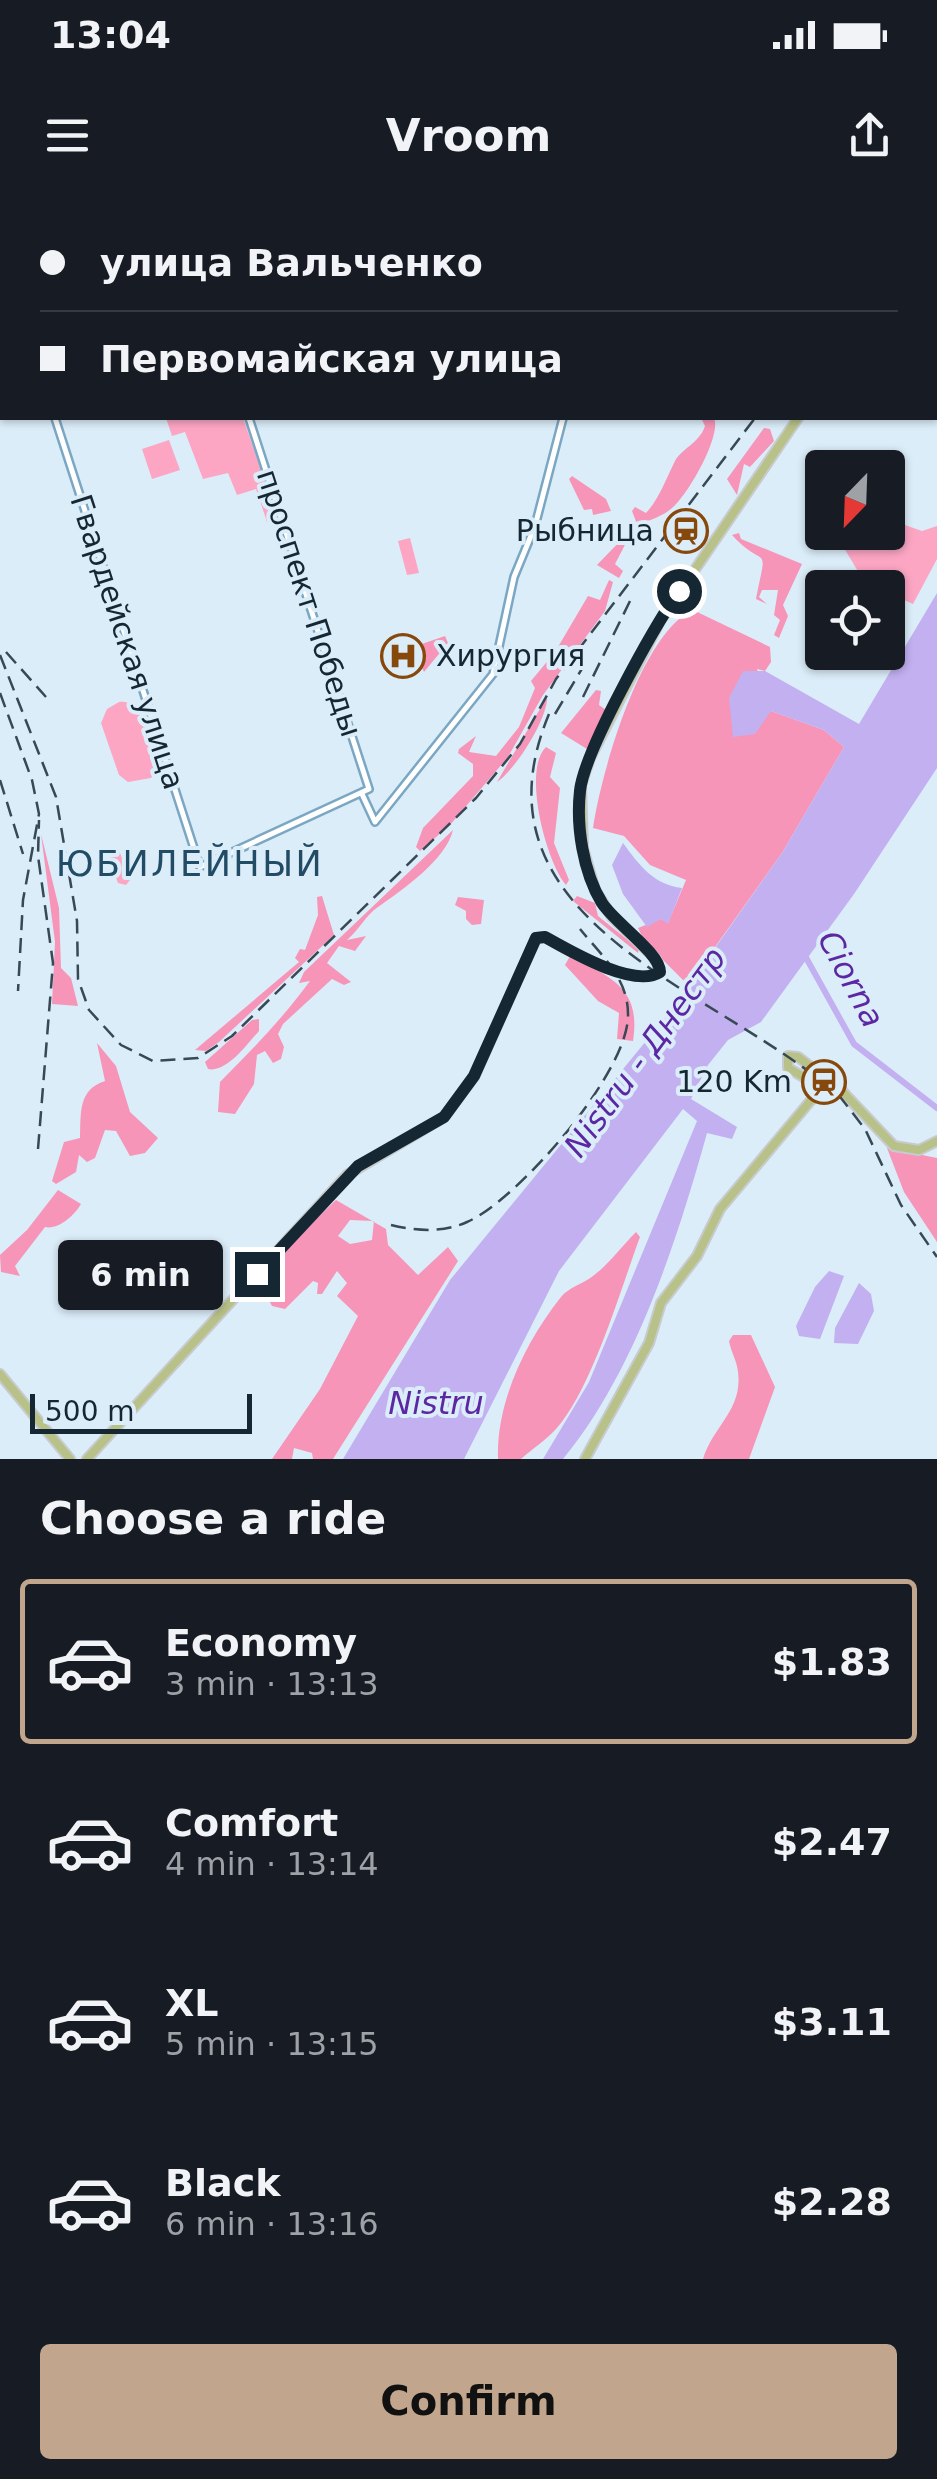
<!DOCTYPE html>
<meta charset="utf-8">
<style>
:root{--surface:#171b24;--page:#20242c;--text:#f1f3f6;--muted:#9ea1a6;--line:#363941;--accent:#c1a68d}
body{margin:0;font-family:"DejaVu Sans",sans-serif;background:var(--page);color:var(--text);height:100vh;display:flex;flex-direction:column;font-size:38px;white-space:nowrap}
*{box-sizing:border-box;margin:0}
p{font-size:32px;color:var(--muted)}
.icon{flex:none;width:55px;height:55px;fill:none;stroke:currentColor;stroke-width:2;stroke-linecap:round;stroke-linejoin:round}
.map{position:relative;height:1259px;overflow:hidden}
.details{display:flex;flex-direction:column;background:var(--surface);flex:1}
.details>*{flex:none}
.hud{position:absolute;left:0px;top:0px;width:938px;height:220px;box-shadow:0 2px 8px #0004;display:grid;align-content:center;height:220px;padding:0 40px;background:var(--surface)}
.needle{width:65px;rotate:203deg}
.fabs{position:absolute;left:805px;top:250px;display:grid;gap:20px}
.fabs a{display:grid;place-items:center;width:100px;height:100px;border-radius:10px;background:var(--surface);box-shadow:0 2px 8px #0004;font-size:50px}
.scale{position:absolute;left:30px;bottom:25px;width:222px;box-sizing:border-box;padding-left:10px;border:5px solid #152732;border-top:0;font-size:28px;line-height:35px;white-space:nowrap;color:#152732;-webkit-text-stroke:8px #dbedf9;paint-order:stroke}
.end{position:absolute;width:45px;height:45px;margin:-22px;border:12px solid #152732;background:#fff;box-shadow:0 0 0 5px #fff}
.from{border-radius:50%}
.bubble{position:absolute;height:70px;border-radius:10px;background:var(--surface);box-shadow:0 2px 8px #0004;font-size:32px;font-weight:700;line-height:70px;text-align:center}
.hud b{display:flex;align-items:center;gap:35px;height:95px;font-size:38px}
.hud b+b{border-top:2px solid var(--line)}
.hud i{width:25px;height:25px;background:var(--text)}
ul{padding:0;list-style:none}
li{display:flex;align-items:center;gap:30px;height:165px;margin:0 20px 15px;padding:0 20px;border:5px solid transparent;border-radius:10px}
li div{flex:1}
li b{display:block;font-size:38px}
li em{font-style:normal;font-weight:700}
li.active{border-color:var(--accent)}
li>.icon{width:90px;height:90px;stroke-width:1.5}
h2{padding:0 40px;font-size:45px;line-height:120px}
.button{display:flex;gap:20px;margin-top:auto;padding:20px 40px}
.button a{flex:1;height:115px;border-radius:10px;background:var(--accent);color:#111;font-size:40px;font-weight:700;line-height:115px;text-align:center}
.status{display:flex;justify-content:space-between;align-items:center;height:70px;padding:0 50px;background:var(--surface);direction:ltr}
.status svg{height:28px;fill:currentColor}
header{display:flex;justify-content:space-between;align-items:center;height:130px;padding:0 40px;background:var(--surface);font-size:45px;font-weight:700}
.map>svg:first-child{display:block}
.green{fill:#fca6c4}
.forest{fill:#f695b8;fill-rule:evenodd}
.water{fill:#c2b0f1}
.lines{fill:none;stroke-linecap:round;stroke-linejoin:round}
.river{stroke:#c2b0f1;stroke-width:6}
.minor-casing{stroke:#7ba7c3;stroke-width:10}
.major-casing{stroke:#c7cbce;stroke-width:12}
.minor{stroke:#fff;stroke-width:5}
.major{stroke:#b8c187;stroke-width:8}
.rail{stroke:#374954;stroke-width:2.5;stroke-dasharray:15 8;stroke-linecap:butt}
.route{stroke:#152732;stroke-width:12}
.labels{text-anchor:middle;stroke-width:8;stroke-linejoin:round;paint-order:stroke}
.poi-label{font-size:30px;fill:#152732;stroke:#dbedf9;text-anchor:end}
.street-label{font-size:30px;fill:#152732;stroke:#dbedf9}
.water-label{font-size:32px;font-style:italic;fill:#5c27a3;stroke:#dbedf9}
.quarter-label{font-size:35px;letter-spacing:2.5px;fill:#224c65;stroke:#dbedf9}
</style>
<div class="status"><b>13:04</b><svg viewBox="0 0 49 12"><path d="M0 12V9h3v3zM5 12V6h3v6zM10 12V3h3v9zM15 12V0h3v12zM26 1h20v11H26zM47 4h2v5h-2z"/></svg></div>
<header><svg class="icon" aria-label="menu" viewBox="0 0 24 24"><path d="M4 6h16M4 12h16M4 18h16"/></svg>Vroom<svg class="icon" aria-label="share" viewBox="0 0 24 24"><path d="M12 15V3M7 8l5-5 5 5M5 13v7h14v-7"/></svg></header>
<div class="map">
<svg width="937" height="1259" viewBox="0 0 937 1259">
<rect width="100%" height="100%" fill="#dbedf9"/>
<!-- green -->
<g class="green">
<path d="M 166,218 L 243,218 L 278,318 L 267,322 L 256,289 L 237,295 L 228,273 L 203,279 L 185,232 L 172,236 Z"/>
<path d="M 169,240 L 180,270 L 152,279 L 142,249 Z"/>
<path d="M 888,319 L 922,331 L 937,326 L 937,359 L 913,404 L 888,393 L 888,388 L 865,383 L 835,333 L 888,332 Z"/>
<path d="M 410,338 L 419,373 L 407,375 L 398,341 Z"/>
<path d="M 119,502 C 148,498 167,558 151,578 L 128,582 L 119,575 L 101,523 L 107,509 Z"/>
<path d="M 112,650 L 120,653 L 130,680 L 126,685 L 118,683 L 108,657 Z"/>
</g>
<!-- forest -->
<g class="forest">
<path d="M 701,218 L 714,218 C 722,235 688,295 672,308 C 665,315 647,322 637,324 L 632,311 L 635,307 L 646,313 C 659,299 666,279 674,263 C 681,248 699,244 705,226 Z"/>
<path d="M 764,228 L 770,229 L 774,241 L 750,267 L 744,264 L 737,295 L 727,279 Z"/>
<path d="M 572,276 L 606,299 L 611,311 L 593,315 L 592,309 L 584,310 L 569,279 Z"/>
<path d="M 739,333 L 741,339 L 802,364 L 783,405 L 788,416 L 779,438 L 774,435 L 780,420 L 774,415 L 778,390 L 762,390 L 759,397 L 767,404 L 756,399 C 768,339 766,372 732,335 Z"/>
<path d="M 625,336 L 628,339 L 615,364 L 623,371 L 619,378 L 597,365 Z"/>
<path d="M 609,380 L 613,382 L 605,411 L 543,495 L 508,557 L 450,625 L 420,651 L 416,647 L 423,628 L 473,576 L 473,564 L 458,553 L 459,549 L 476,536 L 469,552 L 496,556 L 519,527 L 535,488 L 531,481 L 555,452 L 588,396 L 600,400 Z"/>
<path d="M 693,410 L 770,447 L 771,462 L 765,471 L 757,469 L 771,511 L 824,530 L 844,547 L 782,653 L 688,785 L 645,742 L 638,728 L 661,719 L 668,723 L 686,680 L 650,665 L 624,636 L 593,628 C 601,573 641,433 693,410 Z"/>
<path d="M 445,436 L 448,443 L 424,472 L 413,447 Z"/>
<path d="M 596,490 L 601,491 L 599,505 L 609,512 L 587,549 L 561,533 Z"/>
<path d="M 547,497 C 548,518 516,569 497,582 Z"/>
<path d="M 546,547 L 556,553 L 550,577 L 560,588 L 554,643 L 569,680 L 566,685 C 546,662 522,570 546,547 Z"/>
<path d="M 453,630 C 446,660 402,690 378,707 C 366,715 358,731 347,740 L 366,736 L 355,751 L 339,746 L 327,763 L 351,782 L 344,785 L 332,779 L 283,824 L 278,834 L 284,847 L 281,859 L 273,863 L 265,851 L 257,855 L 254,884 L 235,914 L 218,912 L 220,882 C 252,850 283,818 310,781 L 299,783 L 304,772 Z"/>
<path d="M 41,634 L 59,708 L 61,768 L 71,778 L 78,806 L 52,804 L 55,742 Z"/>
<path d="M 322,696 L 334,735 L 219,842 L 206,851 L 195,850 L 299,762 L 295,758 L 300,749 L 305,750 L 318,715 L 317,697 Z"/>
<path d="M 577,696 L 595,703 L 598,716 L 639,749 L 638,753 L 573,701 Z"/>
<path d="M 458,697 L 484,700 L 481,724 L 472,725 L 466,719 L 466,711 L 455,705 Z"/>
<path d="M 570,756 C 613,778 641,789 633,841 L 617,839 L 619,813 L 598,801 L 565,765 Z"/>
<path d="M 259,819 L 259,831 C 247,844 227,873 208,869 L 205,862 L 252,820 Z"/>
<path d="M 97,843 L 116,866 L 130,912 L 158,938 L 145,953 L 130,956 L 116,931 L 105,930 L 95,958 L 87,962 L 79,955 L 76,972 L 56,984 L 52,981 L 64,942 L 80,938 C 81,912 78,890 105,881 Z"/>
<path d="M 887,948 L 937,958 L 937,1042 L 904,992 Z"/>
<path d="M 58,990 L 81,1004 C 74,1016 58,1030 45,1027 L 15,1066 L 20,1076 L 1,1072 L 0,1055 L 27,1030 Z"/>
<path d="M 336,1000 L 386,1029 L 388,1045 L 418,1075 L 448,1047 L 458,1061 L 333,1259 L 313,1259 L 312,1253 L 294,1248 L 292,1259 L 272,1259 L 320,1189 L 358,1116 L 337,1096 L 347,1083 L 337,1071 L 322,1094 L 317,1094 L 318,1083 L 313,1081 L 285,1109 L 272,1106 L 263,1089 L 263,1070 ZM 350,1020 L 374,1021 L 372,1040 L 350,1044 L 338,1036 Z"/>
<path d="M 636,1032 L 640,1037 C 621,1088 592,1189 556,1229 C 546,1240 532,1249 521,1259 L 498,1259 C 496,1202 526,1141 561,1097 C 569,1087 583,1084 593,1076 C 609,1064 622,1046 636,1032 Z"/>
<path d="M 733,1135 L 751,1135 L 775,1187 L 749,1259 L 703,1259 C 713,1226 743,1210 738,1172 C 737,1161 731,1152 729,1141 Z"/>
</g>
<!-- water -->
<g class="water">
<path d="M 937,393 L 937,568 L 854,694 L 761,822 L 728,840 L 708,865 L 691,899 L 737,927 L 732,939 L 707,933 C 677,1041 635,1172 563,1259 L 543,1259 L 589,1182 L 697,921 L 683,909 L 559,1071 L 464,1259 L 343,1259 L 450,1080 L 669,813 L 782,653 L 844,547 L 824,530 L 771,511 L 755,534 L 733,537 L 729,498 L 743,471 L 765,471 L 859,524 Z"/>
<path d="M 623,643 C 639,665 654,685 682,688 L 668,724 L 661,719 L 647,727 L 623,694 L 612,665 Z"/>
<path d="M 829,1071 L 844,1076 L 820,1139 L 799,1136 L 796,1126 L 815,1087 Z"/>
<path d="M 859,1083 L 871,1094 L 874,1111 L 858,1144 L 834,1143 L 835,1128 Z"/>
</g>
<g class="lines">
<!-- river -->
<path class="river" d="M 804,754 L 854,844 L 937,908"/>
<!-- minor casing -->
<g class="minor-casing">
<g id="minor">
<path d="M 607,2 L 607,0"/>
<path d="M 0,75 L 2,80"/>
<path d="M 55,218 L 200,667 L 369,589 L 249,218"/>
<path d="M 362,594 L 375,622 L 493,474 L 514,377 L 535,326 L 563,218"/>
</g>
</g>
<!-- major casing -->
<g class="major-casing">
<g id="major">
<path d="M 355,2 L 360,0"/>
<path d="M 862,2 L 862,0"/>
<path d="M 0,157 L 2,156"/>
<path d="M 0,1174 L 70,1259"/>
<path d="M 87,1259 L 347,975 L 444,917 L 474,877 L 536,738 L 545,737 C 570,751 634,789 660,772 L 656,759 L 612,717 L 595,690 L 583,648 L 581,585 L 590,558 L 660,421 L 798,218"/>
<path d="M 585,1259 L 649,1143 L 661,1103 L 697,1056 L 720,1009 L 817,893 L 814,883 L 788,868 L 788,856 L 798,857 L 840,889 L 894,946 L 919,950 L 937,941"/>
</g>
</g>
<!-- minor -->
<use href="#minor" class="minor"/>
<!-- major -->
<use href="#major" class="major"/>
<!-- rail -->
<g class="rail">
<path d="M 831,2 L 831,0"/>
<path d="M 6,452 L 46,497"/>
<path d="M 0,455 L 56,597 L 77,721 L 78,779 L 89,810 L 121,845 L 153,861 L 198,858 L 232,836 L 476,598 L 520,544 L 556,479 L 755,218"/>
<path d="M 0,493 L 32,580 L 39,614 L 23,700 L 18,791"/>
<path d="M 583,497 L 630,401"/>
<path d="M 549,514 C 461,725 726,791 841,898 L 865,929 L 901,1005 L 937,1057"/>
<path d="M 555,514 L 583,467"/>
<path d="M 0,580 L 23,654"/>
<path d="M 38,949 L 53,763 L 38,656 L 39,620"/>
<path d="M 391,1025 C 416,1031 443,1033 467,1022 C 518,1000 630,871 628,814 C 628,778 601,755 580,729"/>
</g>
</g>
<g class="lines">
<!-- route -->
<path class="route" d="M 257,1074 L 358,966 L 444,917 L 474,876 L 536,738 L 545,737 C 570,751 634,789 660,772 C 660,753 615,723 602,703 C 583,672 576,626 580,591 C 584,551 654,427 679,391"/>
</g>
<!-- icons -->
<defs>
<g id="station-ring" transform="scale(2.25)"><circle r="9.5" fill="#dbedf9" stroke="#87480c" stroke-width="1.5"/><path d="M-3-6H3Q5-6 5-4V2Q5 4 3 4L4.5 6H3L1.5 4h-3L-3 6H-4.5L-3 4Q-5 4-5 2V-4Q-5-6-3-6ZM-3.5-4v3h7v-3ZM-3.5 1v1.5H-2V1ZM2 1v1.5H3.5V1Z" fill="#87480c"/></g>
<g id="hospital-ring" transform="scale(2.25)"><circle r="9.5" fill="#dbedf9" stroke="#87480c" stroke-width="1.5"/><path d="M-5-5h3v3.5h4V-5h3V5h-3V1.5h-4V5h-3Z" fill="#87480c"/></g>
</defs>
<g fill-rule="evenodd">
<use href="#station-ring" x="686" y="331"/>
<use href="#hospital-ring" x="403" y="456"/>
<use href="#station-ring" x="824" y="882"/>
</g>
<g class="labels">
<!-- poi labels -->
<g class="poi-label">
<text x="654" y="341">Рыбница</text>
<text x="436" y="466" text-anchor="start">Хирургия</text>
<text x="792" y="892">120 Km</text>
</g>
<!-- street labels -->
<g class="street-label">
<text transform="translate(309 403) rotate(72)" y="10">проспект Победы</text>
<text transform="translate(127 442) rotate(72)" y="10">Гвардейская улица</text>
</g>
<!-- water labels -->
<g class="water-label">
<text transform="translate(851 779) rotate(62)" y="11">Ciorna</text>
<text transform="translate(645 852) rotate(-54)" y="11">Nistru - Днестр</text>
<text x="436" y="1214">Nistru</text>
</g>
<!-- quarter labels -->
<g class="quarter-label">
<text x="190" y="676">ЮБИЛЕЙНЫЙ</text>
</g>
</g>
</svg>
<div class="fabs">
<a><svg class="needle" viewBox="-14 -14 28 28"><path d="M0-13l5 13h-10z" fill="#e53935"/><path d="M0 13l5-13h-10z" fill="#9ea1a6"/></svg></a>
<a><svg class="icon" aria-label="locate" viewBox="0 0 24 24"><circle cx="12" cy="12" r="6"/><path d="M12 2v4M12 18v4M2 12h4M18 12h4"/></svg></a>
</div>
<div class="scale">500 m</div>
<i class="end from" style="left:679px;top:391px"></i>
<i class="end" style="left:257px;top:1074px"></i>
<div class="bubble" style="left:58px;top:1040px;width:165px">6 min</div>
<div class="hud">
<b><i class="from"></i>улица Вальченко</b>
<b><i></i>Первомайская улица</b>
</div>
</div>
<section class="details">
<h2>Choose a ride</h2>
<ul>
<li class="active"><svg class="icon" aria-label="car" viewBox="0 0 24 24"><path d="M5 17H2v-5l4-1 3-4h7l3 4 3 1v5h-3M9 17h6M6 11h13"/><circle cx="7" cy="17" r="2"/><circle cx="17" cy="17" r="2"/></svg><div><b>Economy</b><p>3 min · 13:13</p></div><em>$1.83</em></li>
<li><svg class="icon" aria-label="car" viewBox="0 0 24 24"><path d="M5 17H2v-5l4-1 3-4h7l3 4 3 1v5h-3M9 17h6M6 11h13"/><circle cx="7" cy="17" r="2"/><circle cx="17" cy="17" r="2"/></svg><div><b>Comfort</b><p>4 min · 13:14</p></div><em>$2.47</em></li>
<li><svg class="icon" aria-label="car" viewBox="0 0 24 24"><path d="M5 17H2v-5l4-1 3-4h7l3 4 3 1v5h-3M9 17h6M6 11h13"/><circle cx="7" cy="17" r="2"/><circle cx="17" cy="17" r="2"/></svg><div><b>XL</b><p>5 min · 13:15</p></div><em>$3.11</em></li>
<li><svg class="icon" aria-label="car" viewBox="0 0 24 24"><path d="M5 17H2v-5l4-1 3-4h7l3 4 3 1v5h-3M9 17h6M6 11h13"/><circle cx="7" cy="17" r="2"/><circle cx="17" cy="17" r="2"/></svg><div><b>Black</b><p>6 min · 13:16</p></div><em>$2.28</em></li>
</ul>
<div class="button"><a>Confirm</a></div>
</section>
